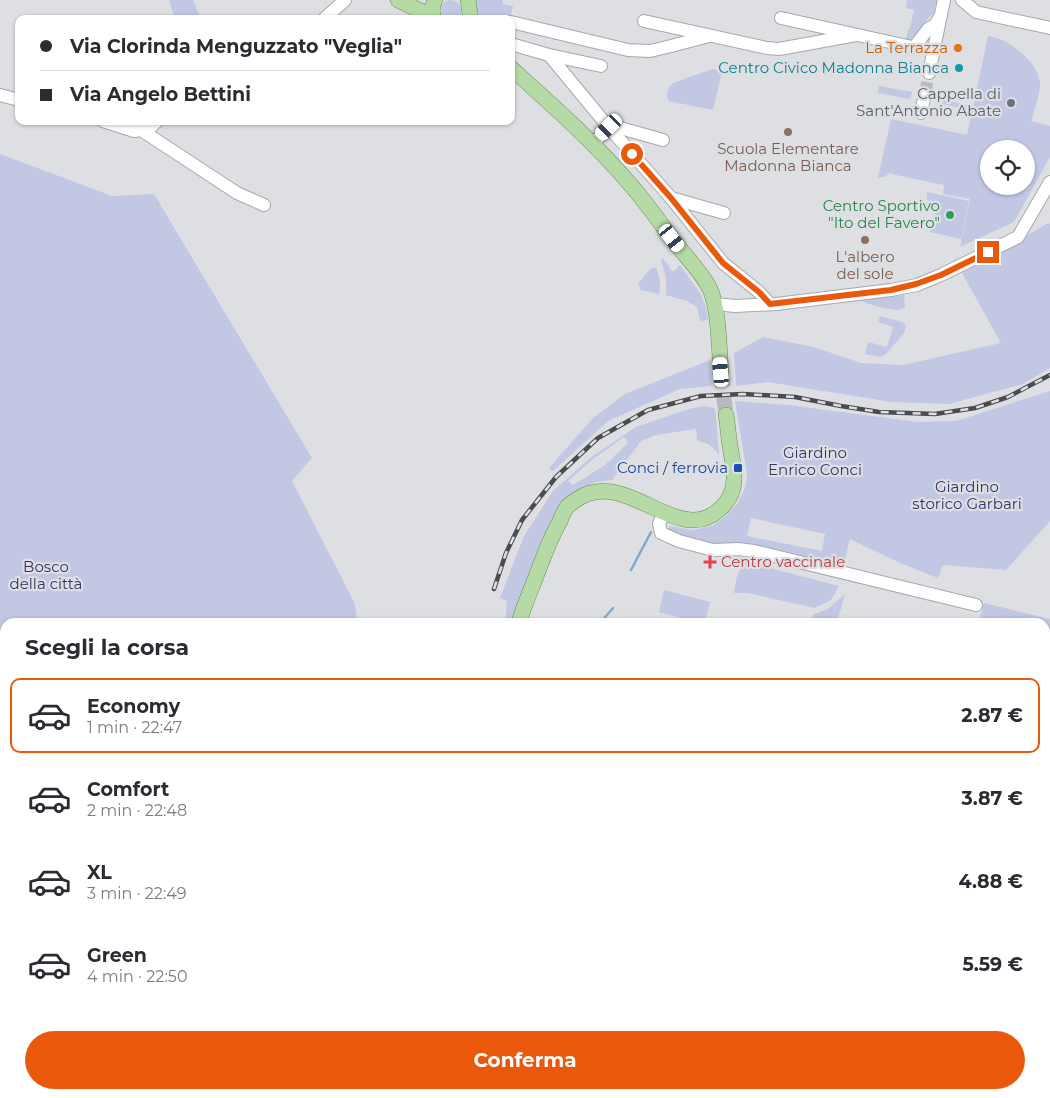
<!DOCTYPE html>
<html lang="it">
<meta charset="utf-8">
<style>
:root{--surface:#fff;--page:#f2f2f3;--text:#2b2b33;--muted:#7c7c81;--line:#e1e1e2;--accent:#ea580c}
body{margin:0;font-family:Montserrat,sans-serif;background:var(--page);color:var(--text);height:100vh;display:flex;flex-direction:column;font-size:19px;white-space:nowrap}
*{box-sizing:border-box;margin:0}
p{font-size:16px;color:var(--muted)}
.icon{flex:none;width:28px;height:28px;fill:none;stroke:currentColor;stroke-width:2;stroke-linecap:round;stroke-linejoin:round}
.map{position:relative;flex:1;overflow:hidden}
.details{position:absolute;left:0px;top:618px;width:1050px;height:481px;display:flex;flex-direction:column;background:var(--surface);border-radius:15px 15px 0 0;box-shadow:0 1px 4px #0004}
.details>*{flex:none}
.top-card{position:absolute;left:15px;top:15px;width:500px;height:110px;border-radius:10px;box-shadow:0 1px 4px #0004;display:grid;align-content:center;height:110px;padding:0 25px;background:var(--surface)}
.buttons{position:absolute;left:980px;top:140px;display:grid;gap:10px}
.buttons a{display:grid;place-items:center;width:55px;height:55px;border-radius:50%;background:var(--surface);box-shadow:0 1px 4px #0004;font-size:25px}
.end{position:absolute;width:22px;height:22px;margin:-11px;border:6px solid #ea580c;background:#fff;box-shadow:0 0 0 2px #fff}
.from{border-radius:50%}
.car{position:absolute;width:15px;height:30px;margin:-15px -8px;border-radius:6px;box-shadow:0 0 4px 1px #0007;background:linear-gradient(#fff 24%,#345 0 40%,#fff 0 76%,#345 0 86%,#fff 0)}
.top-card b{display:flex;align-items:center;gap:18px;height:48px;font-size:19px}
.top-card b+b{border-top:1px solid var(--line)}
.top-card i{width:12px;height:12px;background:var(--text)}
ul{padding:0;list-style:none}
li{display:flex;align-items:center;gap:15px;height:75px;margin:0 10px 8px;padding:0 15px;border:2px solid transparent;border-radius:10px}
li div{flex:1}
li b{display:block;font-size:19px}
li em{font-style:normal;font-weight:700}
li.selected{border-color:var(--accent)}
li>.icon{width:45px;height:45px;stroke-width:1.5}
h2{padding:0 25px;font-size:22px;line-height:60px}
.action{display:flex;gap:10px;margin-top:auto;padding:10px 25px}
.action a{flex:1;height:58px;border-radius:30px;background:var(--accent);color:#fff;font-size:20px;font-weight:700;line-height:58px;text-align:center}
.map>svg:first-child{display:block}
.green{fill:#c2c7e4;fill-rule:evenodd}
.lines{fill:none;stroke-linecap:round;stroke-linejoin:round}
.stream{stroke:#85a9ca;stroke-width:2.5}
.minor-tunnel{stroke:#bababe;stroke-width:12;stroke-dasharray:12 6;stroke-linecap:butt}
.major-tunnel{stroke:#bababe;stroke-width:15;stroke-dasharray:15 8;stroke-linecap:butt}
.minor-casing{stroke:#a7a8ab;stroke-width:14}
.major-casing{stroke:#648c53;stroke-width:16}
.minor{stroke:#fff;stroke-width:12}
.major{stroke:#b6daa5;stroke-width:15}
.rail-casing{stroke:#4b4b4c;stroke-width:4.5}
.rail{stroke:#dedfe3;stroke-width:2.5;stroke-dasharray:8;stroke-linecap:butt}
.route{stroke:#ea580c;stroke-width:6}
.food-dot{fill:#e8710a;stroke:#dedfe3;stroke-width:2}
.culture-dot{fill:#0f9aa8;stroke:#dedfe3;stroke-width:2}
.worship-dot{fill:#6b7280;stroke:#dedfe3;stroke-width:2}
.education-dot{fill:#8d6e63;stroke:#dedfe3;stroke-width:2}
.leisure-dot{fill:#2e9e5b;stroke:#dedfe3;stroke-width:2}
.transit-dot{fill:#1a4fb4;stroke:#dedfe3;stroke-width:2}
.health-dot{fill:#e0444e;stroke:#dedfe3;stroke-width:2}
.labels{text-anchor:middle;stroke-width:4.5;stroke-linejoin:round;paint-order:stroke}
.food-label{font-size:15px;fill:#c56008;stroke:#dedfe3;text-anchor:end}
.culture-label{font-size:15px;fill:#0d838f;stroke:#dedfe3;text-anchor:end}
.worship-label{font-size:15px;fill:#5b616d;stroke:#dedfe3;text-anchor:end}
.education-label{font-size:15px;fill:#785e54;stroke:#dedfe3}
.leisure-label{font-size:15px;fill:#27864d;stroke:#dedfe3;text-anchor:end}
.park-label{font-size:15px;fill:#31346a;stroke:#dedfe3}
.transit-label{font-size:15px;fill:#164399;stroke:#dedfe3;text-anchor:end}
.health-label{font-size:15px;fill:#be3a42;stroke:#dedfe3;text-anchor:start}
</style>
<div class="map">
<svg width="1050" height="1098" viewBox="0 0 1050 1098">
<rect width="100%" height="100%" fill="#dedfe3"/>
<!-- green -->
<g class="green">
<path d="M 169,0 L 193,0 L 201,19 L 175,19 Z"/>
<path d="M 449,0 C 460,0 465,10 458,19 L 444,19 C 438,12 440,3 449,0 Z"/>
<path d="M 475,0 L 503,0 L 502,4 L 513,6 L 510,19 L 478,19 Z"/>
<path d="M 907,0 L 937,0 L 933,15 L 930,16 L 911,42 L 906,41 L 908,29 L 910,29 L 914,10 L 906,8 Z"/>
<path d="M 988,36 C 993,37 999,38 1004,41 C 1019,49 1037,64 1040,82 C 1041,90 1034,112 1031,121 L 1050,126 L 1050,157 L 1014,222 L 960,247 L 970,199 L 943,194 L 944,185 L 891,174 L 893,171 L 884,177 L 878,178 L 891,119 L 967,135 ZM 989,149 L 1026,149 L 1026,186 L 989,186 Z"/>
<path d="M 712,69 L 722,71 L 713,110 L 669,101 L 667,97 L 668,89 L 673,83 Z"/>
<path d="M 879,86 L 912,92 L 910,99 L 878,93 Z"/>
<path d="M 944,100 L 971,106 L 970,110 L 941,104 Z"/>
<path d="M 0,154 L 112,196 L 154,194 L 312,458 L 292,481 L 355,604 L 357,622 L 5,622 L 5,898 L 0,898 Z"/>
<path d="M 927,192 L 969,201 L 961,239 L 930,232 L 934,213 L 927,199 Z"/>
<path d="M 1048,223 L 1050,224 L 1050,368 L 1023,384 L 949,404 L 891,402 L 768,382 L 736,386 L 734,353 L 763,337 L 814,347 L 861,363 L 903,365 L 1001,343 L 962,273 Z"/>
<path d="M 663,258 L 672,271 L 674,271 L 680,265 L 700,293 L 705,304 L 708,320 L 700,321 L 697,307 L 687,301 L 666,295 C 667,283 666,273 661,261 Z"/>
<path d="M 651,268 L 656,268 C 660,277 661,285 659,294 L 641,290 L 638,284 Z"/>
<path d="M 904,295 L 905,307 C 903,309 900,310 897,310 C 889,310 865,304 859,299 Z"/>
<path d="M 880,316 L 902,322 L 906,326 L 904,333 L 886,354 L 883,356 L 880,357 L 865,354 L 868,342 L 887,347 L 893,327 L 878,322 Z"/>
<path d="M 710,360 L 712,386 L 680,389 L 608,421 L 553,471 L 549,468 L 593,418 L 625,394 Z"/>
<path d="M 1050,391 L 1050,521 L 1006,570 L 943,565 L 938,578 L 900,563 L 850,539 L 843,567 L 716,548 L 666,533 L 669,526 L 693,530 L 712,526 L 726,516 L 738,503 L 745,488 L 747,474 L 735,401 L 788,405 L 918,422 L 956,421 ZM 751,518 L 825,534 L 822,551 L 747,536 Z"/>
<path d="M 703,406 L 715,408 L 719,454 L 710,445 L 697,440 L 696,429 L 656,435 L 641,441 L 612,480 L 596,482 L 569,495 L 543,537 L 512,622 L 505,622 L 507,601 L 500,598 L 524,536 L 553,491 L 590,458 L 636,427 L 689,409 ZM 624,437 L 628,443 L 605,465 L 573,485 L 568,481 L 593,459 Z"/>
<path d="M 743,561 L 839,586 L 831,600 L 815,608 L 748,593 L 734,593 L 736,580 Z"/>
<path d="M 664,590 L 710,602 L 705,622 L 698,622 L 659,612 Z"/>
<path d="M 845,594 L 837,622 L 832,620 L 831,622 L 810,622 L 814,614 L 828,609 Z"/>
<path d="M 984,603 L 1050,619 L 1050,699 L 1045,697 L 1045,622 L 979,622 Z"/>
</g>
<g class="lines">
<!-- stream -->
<g class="stream">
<path d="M 631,570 L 651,532"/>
<path d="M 601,622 L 613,608"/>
<path d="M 687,1098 L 687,1094"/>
</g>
<!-- minor-tunnel -->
<path class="minor-tunnel" d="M 925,94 L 929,73"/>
<!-- major-tunnel -->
<path class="major-tunnel" d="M 721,372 L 726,415"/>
<!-- minor casing -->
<g class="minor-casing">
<g id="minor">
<path d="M 962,0 L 976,12 L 1050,28"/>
<path d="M 781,18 L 912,47 L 915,46 L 919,41 L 928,29 L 935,25 L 941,15"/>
<path d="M 324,19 L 345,0"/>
<path d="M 644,21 L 767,48 L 779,49 L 856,35"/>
<path d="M 511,22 L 628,50 L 650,51 L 671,46 L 709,36"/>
<path d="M 511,44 L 549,55 L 601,66"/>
<path d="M 549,55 L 606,124 L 671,198 L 723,263 L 759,292 L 770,304"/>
<path d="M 929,73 L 944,0"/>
<path d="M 0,95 L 19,100"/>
<path d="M 921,113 L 925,94"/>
<path d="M 103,121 L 134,131 L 149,129 L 157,121"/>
<path d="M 606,124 L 663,140"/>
<path d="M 141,130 L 237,193 L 264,205"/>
<path d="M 593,144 L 609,127"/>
<path d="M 671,198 L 724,213"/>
<path d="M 715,304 L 735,306 L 776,304 L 891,290 L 917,285 L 941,275 L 1018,237 L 1050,182"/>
<path d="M 664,512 L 659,524 L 661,533 L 679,541 L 713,550 L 738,549 L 754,551 L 976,605"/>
<path d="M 1045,744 L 1050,741"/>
<path d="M 1045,771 L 1050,768"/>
<path d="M 1045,903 L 1050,901"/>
<path d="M 0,976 L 5,979"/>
<path d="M 34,1098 L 35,1094"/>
<path d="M 315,1098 L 321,1094"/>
<path d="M 330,1098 L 336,1094"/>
</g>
</g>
<!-- major casing -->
<g class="major-casing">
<g id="major">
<path d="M 398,0 L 433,17"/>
<path d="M 468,0 L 470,14 L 471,19"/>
<path d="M 434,19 C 431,12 432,6 435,0"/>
<path d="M 511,68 C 552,105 593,141 629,183 C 645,201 659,221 673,240 C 685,256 701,271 710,289 C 719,309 719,349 721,372"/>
<path d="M 519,622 C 525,603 533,585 540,566 C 546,550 552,535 560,521 C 562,516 564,511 567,507 C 569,505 573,502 576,500 C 625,465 678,549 720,509 C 729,501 734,490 734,479 C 735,468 731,456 730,445 C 728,435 728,425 726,415"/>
<path d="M 1045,930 L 1050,926"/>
<path d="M 778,1098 L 787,1094"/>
</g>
</g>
<!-- minor -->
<use href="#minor" class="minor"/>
<!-- major -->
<use href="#major" class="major"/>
<!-- rail casing -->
<g class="rail-casing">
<g id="rail">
<path d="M 494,589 L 506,553 L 522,520 L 556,477 L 598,438 L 648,410 L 701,396 L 743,394 L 795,397 L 841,406 L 879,412 L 935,414 L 975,408 L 1008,397 L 1050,375"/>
<path d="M 1045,797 L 1050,794"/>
</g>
</g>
<!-- rail -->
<use href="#rail" class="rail"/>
</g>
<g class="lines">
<!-- route -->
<path class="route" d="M 632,154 L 671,198 L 723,263 L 759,292 L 770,304 L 891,290 L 916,284 L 941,275 L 988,252"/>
</g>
<!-- markers -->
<circle class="food-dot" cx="958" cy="48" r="5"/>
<circle class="culture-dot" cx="959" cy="68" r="5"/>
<circle class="worship-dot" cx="1011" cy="103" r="5"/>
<g class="education-dot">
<circle cx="788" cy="132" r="5"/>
<circle cx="865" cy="240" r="5"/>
</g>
<circle class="leisure-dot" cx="950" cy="215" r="5"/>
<rect class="transit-dot" x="733" y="463" width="10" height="10" rx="2.5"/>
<path class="health-dot" d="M707.5 554.5h5v5h5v5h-5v5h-5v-5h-5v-5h5z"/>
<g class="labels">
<!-- food labels -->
<g class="food-label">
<text x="948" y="53">La Terrazza</text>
</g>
<!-- culture labels -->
<g class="culture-label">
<text x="949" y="73">Centro Civico Madonna Bianca</text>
</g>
<!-- worship labels -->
<g class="worship-label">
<text x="1001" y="99">Cappella di<tspan x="1001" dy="17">Sant'Antonio Abate</tspan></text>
</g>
<!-- education labels -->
<g class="education-label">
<text x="788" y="154">Scuola Elementare<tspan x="788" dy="17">Madonna Bianca</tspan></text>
<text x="865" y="262">L'albero<tspan x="865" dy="17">del sole</tspan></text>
</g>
<!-- leisure labels -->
<g class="leisure-label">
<text x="940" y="211">Centro Sportivo<tspan x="940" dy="17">"Ito del Favero"</tspan></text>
</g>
<!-- park labels -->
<g class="park-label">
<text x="815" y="458">Giardino<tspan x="815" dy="17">Enrico Conci</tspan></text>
<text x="967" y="492">Giardino<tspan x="967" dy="17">storico Garbari</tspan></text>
<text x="46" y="572">Bosco<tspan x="46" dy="17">della città</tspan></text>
</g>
<!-- transit labels -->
<g class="transit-label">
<text x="728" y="473">Conci / ferrovia</text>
</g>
<!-- health labels -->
<g class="health-label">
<text x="721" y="567">Centro vaccinale</text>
</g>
</g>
</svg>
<div class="buttons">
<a><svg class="icon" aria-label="locate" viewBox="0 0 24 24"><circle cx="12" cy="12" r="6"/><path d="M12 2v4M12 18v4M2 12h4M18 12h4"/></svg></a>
</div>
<i class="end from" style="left:632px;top:154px"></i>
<i class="end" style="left:988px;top:252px"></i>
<i class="car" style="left:609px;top:127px;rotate:225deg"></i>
<i class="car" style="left:672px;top:238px;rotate:142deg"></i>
<i class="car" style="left:721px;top:372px;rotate:355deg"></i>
<div class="top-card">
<b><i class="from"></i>Via Clorinda Menguzzato &quot;Veglia&quot;</b>
<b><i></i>Via Angelo Bettini</b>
</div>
<section class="details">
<h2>Scegli la corsa</h2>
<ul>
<li class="selected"><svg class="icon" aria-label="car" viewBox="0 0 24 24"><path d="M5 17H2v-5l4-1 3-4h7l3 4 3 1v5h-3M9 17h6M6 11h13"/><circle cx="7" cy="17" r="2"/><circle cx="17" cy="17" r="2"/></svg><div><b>Economy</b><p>1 min · 22:47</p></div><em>2.87 €</em></li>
<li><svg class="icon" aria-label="car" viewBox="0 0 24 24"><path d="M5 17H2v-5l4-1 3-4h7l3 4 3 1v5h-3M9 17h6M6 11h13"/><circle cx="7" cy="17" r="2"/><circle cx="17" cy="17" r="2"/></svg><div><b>Comfort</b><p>2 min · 22:48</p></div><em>3.87 €</em></li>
<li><svg class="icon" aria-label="car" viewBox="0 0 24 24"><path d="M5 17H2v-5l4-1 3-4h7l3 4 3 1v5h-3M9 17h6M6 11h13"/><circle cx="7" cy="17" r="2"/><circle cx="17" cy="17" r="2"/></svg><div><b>XL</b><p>3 min · 22:49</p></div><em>4.88 €</em></li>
<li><svg class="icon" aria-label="car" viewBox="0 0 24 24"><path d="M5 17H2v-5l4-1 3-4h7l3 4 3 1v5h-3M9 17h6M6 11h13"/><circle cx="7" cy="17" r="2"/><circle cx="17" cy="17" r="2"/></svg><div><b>Green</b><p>4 min · 22:50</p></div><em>5.59 €</em></li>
</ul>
<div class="action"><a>Conferma</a></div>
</section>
</div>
